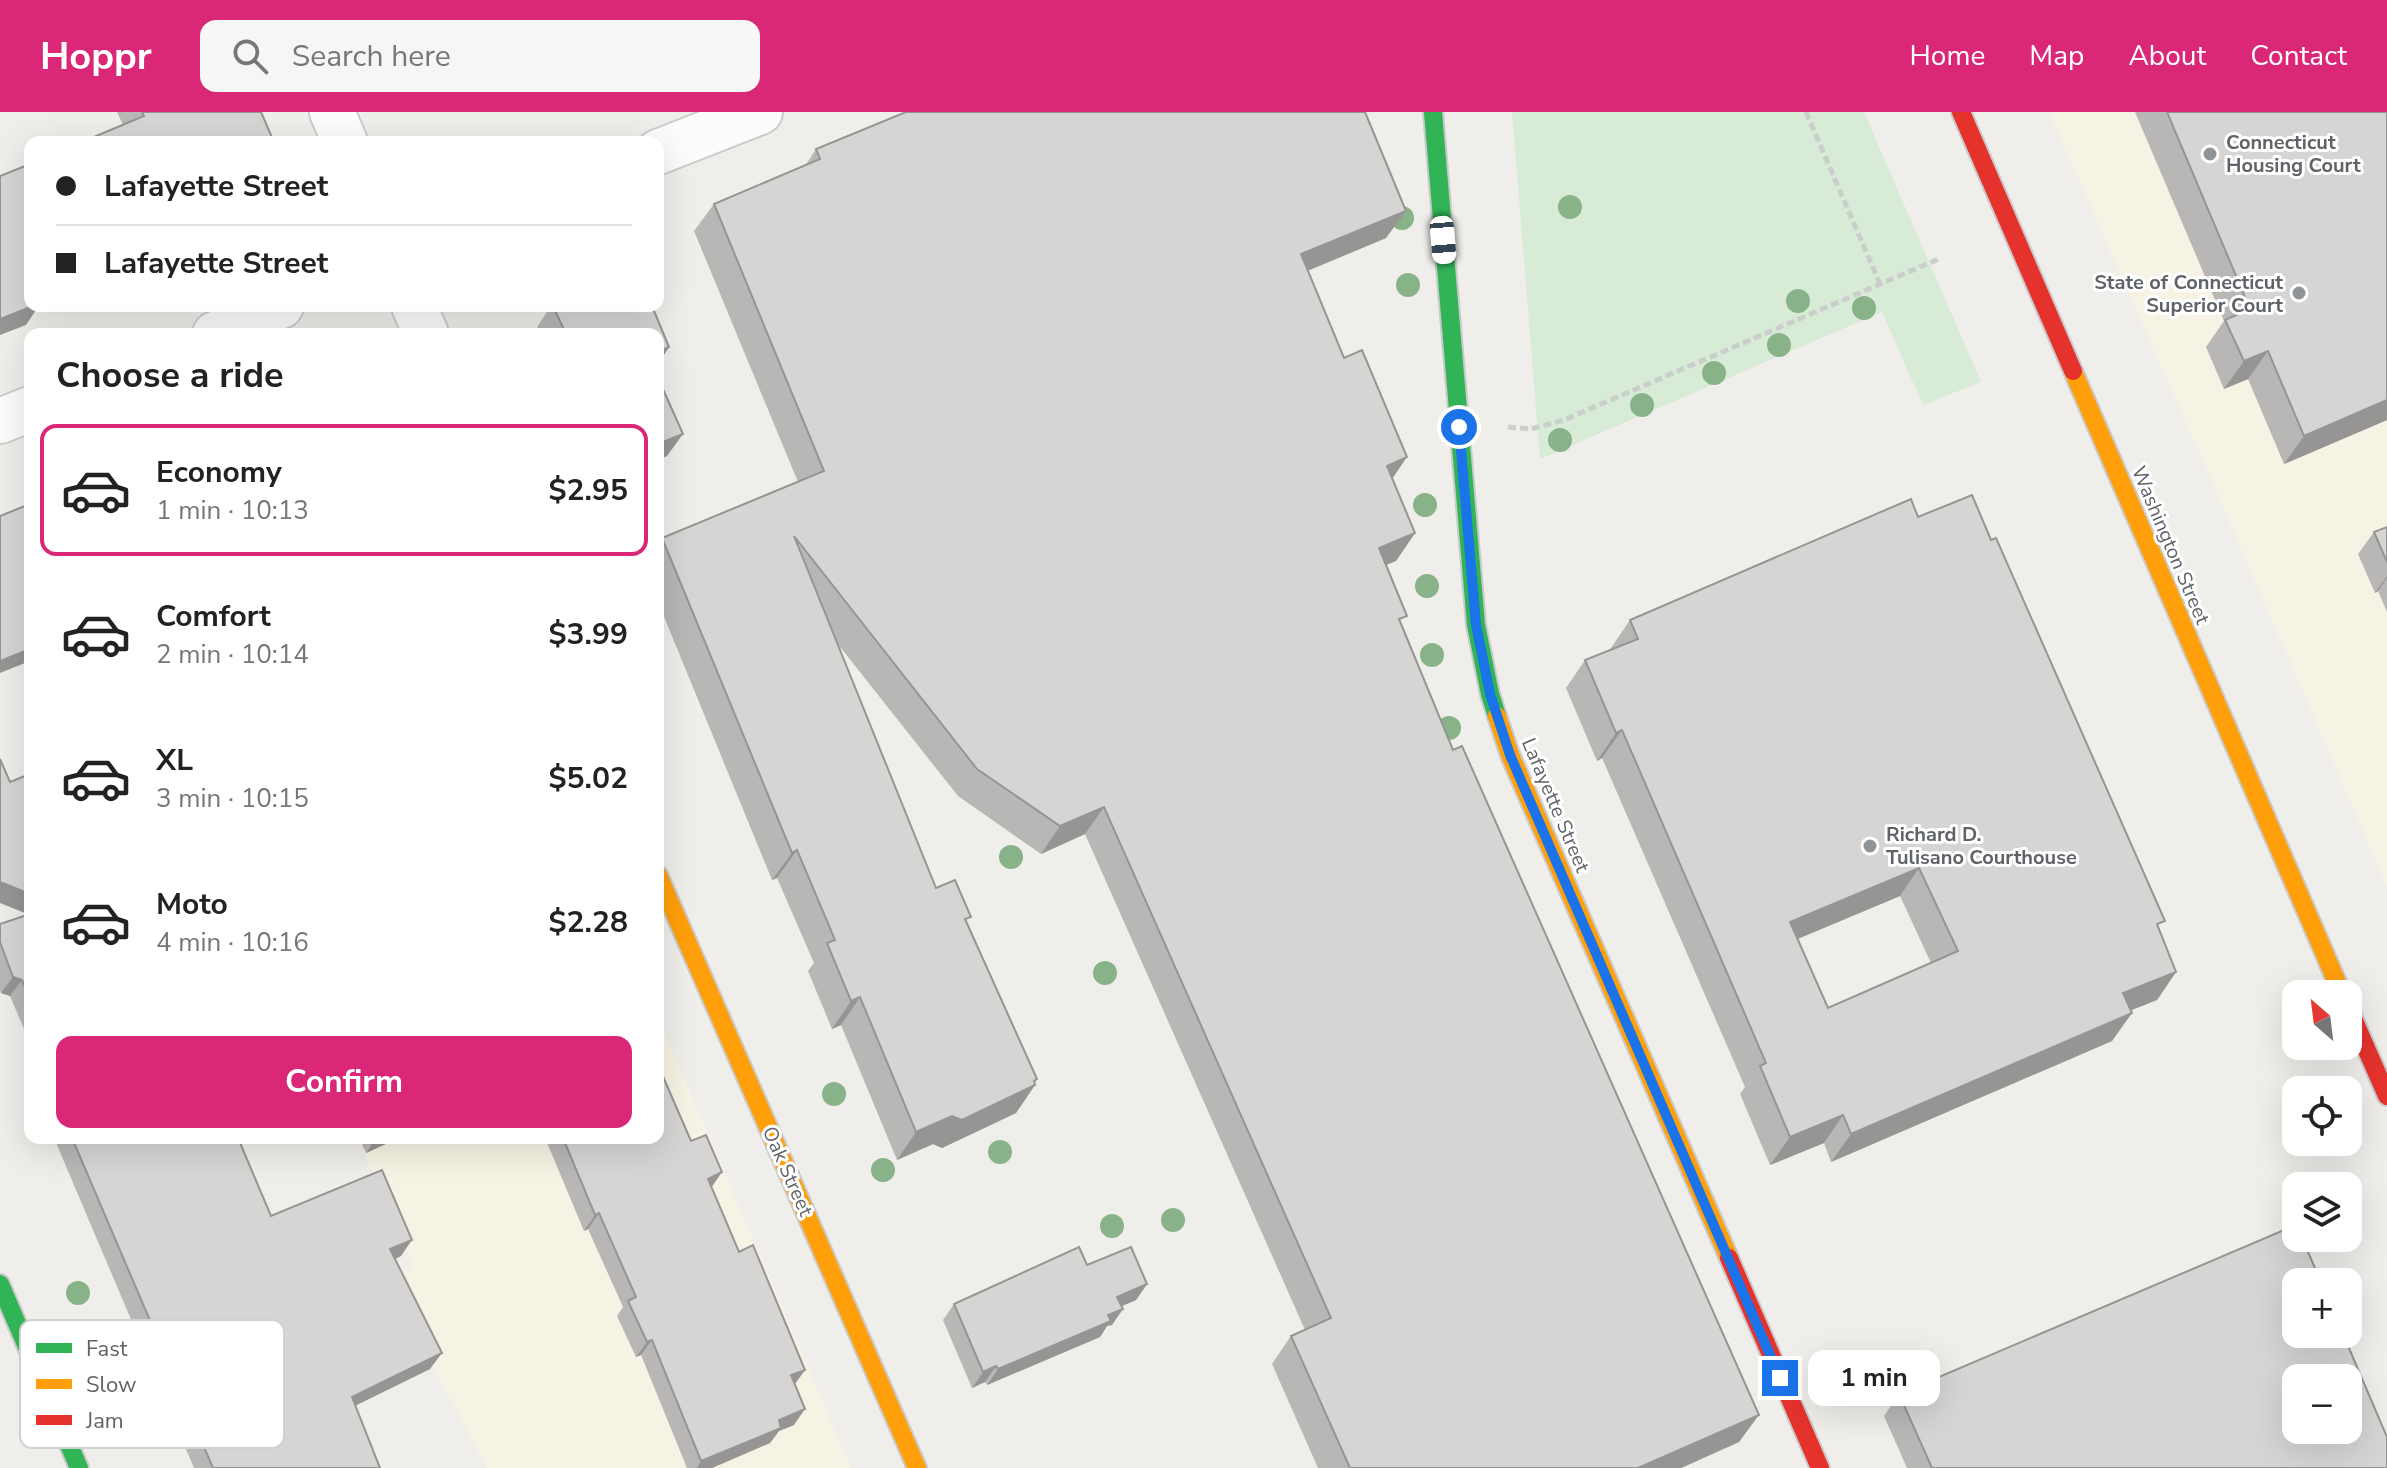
<!DOCTYPE html>
<meta charset="utf-8">
<style>
:root{--surface:#fff;--page:#f6f6f6;--text:#222;--muted:#767676;--line:#e0e0e0;--accent:#db2777}
body{margin:0;font-family:"Nunito Sans",sans-serif;background:var(--page);color:var(--text);height:100vh;display:flex;flex-direction:column;font-size:30px;white-space:nowrap}
*{box-sizing:border-box;margin:0}
p{font-size:26px;color:var(--muted)}
.icon{flex:none;width:44px;height:44px;fill:none;stroke:currentColor;stroke-width:2;stroke-linecap:round;stroke-linejoin:round}
.map{position:relative;flex:1;overflow:hidden}
.panel{position:absolute;left:24px;top:216px;width:640px;height:816px;display:flex;flex-direction:column;background:var(--surface);border-radius:16px;box-shadow:0 8px 32px #0002}
.panel>*{flex:none}
.hud{position:absolute;left:24px;top:24px;width:640px;height:176px;border-radius:16px;box-shadow:0 8px 32px #0002;display:grid;align-content:center;height:176px;padding:0 32px;background:var(--surface)}
.needle{width:52px;rotate:332deg}
.controls{position:absolute;left:2282px;top:868px;display:grid;gap:16px}
.controls a{display:grid;place-items:center;width:80px;height:80px;border-radius:16px;background:var(--surface);box-shadow:0 8px 32px #0002;font-size:40px}
.end{position:absolute;width:36px;height:36px;margin:-18px;border:10px solid #1a73e8;background:#fff;box-shadow:0 0 0 4px #fff}
.from{border-radius:50%}
.bubble{position:absolute;height:56px;border-radius:16px;background:var(--surface);box-shadow:0 8px 32px #0002;font-size:26px;font-weight:700;line-height:56px;text-align:center}
.car{position:absolute;width:24px;height:48px;margin:-24px -12px;border-radius:10px;box-shadow:0 0 6px 2px #0007;background:linear-gradient(#fff 24%,#345 0 40%,#fff 0 76%,#345 0 86%,#fff 0)}
.hud b{display:flex;align-items:center;gap:28px;height:76px;font-size:30px}
.hud b+b{border-top:2px solid var(--line)}
.hud i{width:20px;height:20px;background:var(--text)}
ul{padding:0;list-style:none}
li{display:flex;align-items:center;gap:24px;height:132px;margin:0 16px 12px;padding:0 16px;border:4px solid transparent;border-radius:16px}
li div{flex:1}
li b{display:block;font-size:30px}
li em{font-style:normal;font-weight:700}
li.selected{border-color:var(--accent)}
li>.icon{width:72px;height:72px;stroke-width:1.5}
h2{padding:0 32px;font-size:36px;line-height:96px}
.action{display:flex;gap:16px;margin-top:auto;padding:16px 32px}
.action a{flex:1;height:92px;border-radius:16px;background:var(--accent);color:#fff;font-size:32px;font-weight:700;line-height:92px;text-align:center}
header{display:flex;align-items:center;gap:48px;box-sizing:border-box;height:112px;padding:0 40px;background:var(--accent);color:#fff}
header strong{font-size:38px}
nav{display:flex;gap:44px;margin-inline-start:auto;font-size:28px}
.search{width:560px;height:72px;background:var(--page);display:flex;align-items:center;gap:20px;box-sizing:border-box;padding:0 28px;border-radius:16px;color:var(--muted);font-size:30px}
.map>svg:first-child{display:block}
.commercial{fill:#f7f3e4}
.green{fill:#d8ebd6}
.lines{fill:none;stroke-linecap:round;stroke-linejoin:round}
.street-casing{stroke:#cbcccc;stroke-width:48}
.fast-casing{stroke:#cacacb;stroke-width:22}
.slow-casing{stroke:#cacacb;stroke-width:22}
.jam-casing{stroke:#cacacb;stroke-width:22}
.path{stroke:#cacfcc;stroke-width:5;stroke-dasharray:8 4;stroke-linecap:butt}
.street{stroke:#fdfcfc;stroke-width:44}
.fast{stroke:#30b455;stroke-width:18}
.slow{stroke:#ff9f0a;stroke-width:18}
.jam{stroke:#e5322d;stroke-width:18}
.tree{fill:#88b388}
.wall{fill:#b8b7b5;fill-rule:evenodd}
.shaded-wall{fill:#969594}
.building{fill:#d6d5d3;stroke:#969594;stroke-width:2;fill-rule:evenodd}
.route{stroke:#1a73e8;stroke-width:10}
.poi-dot{fill:#919496;stroke:#fff;stroke-width:3}
.labels{text-anchor:middle;stroke-width:6;stroke-linejoin:round;paint-order:stroke}
.poi-label{font-size:20px;font-weight:bold;fill:#5f6368;stroke:#fff;text-anchor:start}
.street-label{font-size:20px;fill:#5f6368;stroke:#fff}
.key{fill:#fff;stroke:#cfd0d2;stroke-width:2}
.key-label{font-size:22px;fill:#5f6368}
</style>
<header>
<strong>Hoppr</strong>
<div class="search"><svg class="icon" aria-label="search" viewBox="0 0 24 24"><circle cx="10" cy="10" r="6"/><path d="M15 15l6 6"/></svg>Search here</div>
<nav><a>Home</a><a>Map</a><a>About</a><a>Contact</a></nav>
</header>
<div class="map">
<svg width="2387" height="1356" viewBox="0 0 2387 1356">
<rect width="100%" height="100%" fill="#efeeea"/>
<!-- commercial -->
<g class="commercial">
<path d="M 2049,0 L 2387,0 L 2387,775 L 2228,406 Z"/>
<path d="M 658,905 L 851,1356 L 487,1356 L 385,1164 L 414,1157 L 358,1026 L 658,1026 Z"/>
</g>
<!-- green -->
<path class="green" d="M 1512,0 L 1864,0 L 1981,270 L 1923,293 L 1882,200 L 1540,347 Z"/>
<g class="lines">
<!-- street casing -->
<g class="street-casing">
<g id="street">
<path d="M 332,0 L 345,30"/>
<path d="M 658,40 L 760,0"/>
<path d="M 414,194 L 426,222"/>
<path d="M 215,222 L 281,194"/>
<path d="M 0,309 L 30,297"/>
</g>
</g>
<!-- fast casing -->
<g class="fast-casing">
<g id="fast">
<path d="M 1433,0 L 1476,513 L 1490,582 L 1497,604"/>
<path d="M 0,1172 L 79,1356"/>
</g>
</g>
<!-- slow casing -->
<g class="slow-casing">
<g id="slow">
<path d="M 2073,259 L 2342,882"/>
<path d="M 1497,604 L 1510,643 L 1729,1146"/>
<path d="M 658,763 L 917,1356"/>
</g>
</g>
<!-- jam casing -->
<g class="jam-casing">
<g id="jam">
<path d="M 1961,0 L 2073,259"/>
<path d="M 2348,895 L 2387,984"/>
<path d="M 1729,1146 L 1820,1356"/>
</g>
</g>
<!-- path -->
<g class="path">
<path d="M 1806,0 L 1880,172"/>
<path d="M 1508,315 L 1531,317 L 1564,308 L 1941,146"/>
</g>
<!-- street -->
<use href="#street" class="street"/>
<!-- fast -->
<use href="#fast" class="fast"/>
<!-- slow -->
<use href="#slow" class="slow"/>
<!-- jam -->
<use href="#jam" class="jam"/>
</g>
<!-- trees -->
<g class="tree">
<circle cx="1570" cy="95" r="12"/>
<circle cx="1402" cy="106" r="12"/>
<circle cx="1408" cy="173" r="12"/>
<circle cx="1798" cy="189" r="12"/>
<circle cx="1864" cy="196" r="12"/>
<circle cx="1779" cy="233" r="12"/>
<circle cx="1714" cy="261" r="12"/>
<circle cx="1642" cy="293" r="12"/>
<circle cx="1560" cy="328" r="12"/>
<circle cx="1425" cy="393" r="12"/>
<circle cx="1427" cy="474" r="12"/>
<circle cx="1432" cy="543" r="12"/>
<circle cx="1449" cy="616" r="12"/>
<circle cx="1011" cy="745" r="12"/>
<circle cx="1105" cy="861" r="12"/>
<circle cx="834" cy="982" r="12"/>
<circle cx="1000" cy="1040" r="12"/>
<circle cx="883" cy="1058" r="12"/>
<circle cx="1173" cy="1108" r="12"/>
<circle cx="1112" cy="1114" r="12"/>
<circle cx="78" cy="1181" r="12"/>
</g>
<!-- wall -->
<g class="wall">
<path d="M 117,0 L 261,0 L 123,13 Z"/>
<path d="M 2135,0 L 2387,0 L 2387,308 L 2284,352 L 2248,267 L 2224,277 L 2206,235 L 2224,209 Z"/>
<path d="M 816,37 L 1386,126 L 1307,159 L 1415,421 L 1396,449 L 1386,453 L 1401,512 L 1739,1330 L 1681,1356 L 1318,1356 L 1272,1252 L 1291,1224 L 1305,1218 L 1085,722 L 1041,742 L 958,684 L 837,531 L 936,776 L 967,811 L 1037,967 L 1034,971 L 1035,973 L 1016,1001 L 942,1036 L 933,1032 L 897,1048 L 841,913 L 832,917 L 808,859 L 814,851 L 777,766 L 772,768 L 658,490 L 658,432 L 662,426 L 798,370 L 694,119 L 714,92 L 805,54 Z"/>
<path d="M 551,194 L 652,194 L 669,235 L 658,252 L 658,222 L 540,222 L 537,215 Z"/>
<path d="M 1918,405 L 2159,817 L 2176,860 L 2157,888 L 2131,898 L 2112,929 L 1831,1050 L 1824,1031 L 1770,1053 L 1740,982 L 1745,975 L 1602,646 L 1597,649 L 1566,576 L 1585,548 L 1611,537 L 1611,536 L 1630,508 ZM 1900,784 L 1931,851 L 1828,896 L 1798,827 Z"/>
<path d="M 2387,415 L 2387,500 L 2378,479 L 2375,481 L 2358,442 L 2374,420 Z"/>
<path d="M 30,662 L 30,931 L 10,884 L 1,881 L 0,878 L 0,812 L 29,802 L 10,670 Z"/>
<path d="M 30,948 L 30,969 L 24,956 Z"/>
<path d="M 54,1026 L 238,1026 L 271,1104 L 401,1144 L 395,1147 L 430,1257 L 355,1294 L 380,1356 L 194,1356 Z"/>
<path d="M 359,1026 L 399,1026 L 366,1041 Z"/>
<path d="M 545,1026 L 658,1026 L 691,1029 L 739,1140 L 805,1258 L 795,1272 L 794,1313 L 779,1319 L 770,1331 L 712,1356 L 687,1356 L 641,1243 L 636,1245 L 617,1204 L 623,1195 L 588,1117 L 584,1119 Z"/>
<path d="M 1087,1153 L 1147,1172 L 1136,1188 L 1121,1194 L 1112,1213 L 1107,1214 L 1100,1225 L 987,1273 L 985,1270 L 972,1276 L 943,1208 L 954,1192 Z"/>
<path d="M 1899,1282 L 2387,1356 L 1907,1356 L 1884,1304 Z"/>
</g>
<!-- shaded-wall -->
<g class="shaded-wall">
<path d="M 1406,99 L 1386,126 L 1281,170 L 1301,142 Z"/>
<path d="M 30,194 L 48,194 L 36,198 L 26,213 L 0,223 L 0,207 Z"/>
<path d="M 669,235 L 658,252 L 658,240 Z"/>
<path d="M 2268,239 L 2248,267 L 2224,277 L 2244,249 Z"/>
<path d="M 2387,288 L 2387,308 L 2284,352 L 2304,324 Z"/>
<path d="M 683,322 L 667,344 L 658,348 L 658,332 Z"/>
<path d="M 1407,345 L 1388,373 L 1387,354 Z"/>
<path d="M 1415,421 L 1396,449 L 1359,463 L 1379,436 Z"/>
<path d="M 2387,464 L 2387,466 L 2378,479 L 2375,481 Z"/>
<path d="M 30,537 L 30,549 L 0,561 L 0,549 Z"/>
<path d="M 1622,618 L 1602,646 L 1597,649 L 1616,621 Z"/>
<path d="M 1104,695 L 1085,722 L 1041,742 L 1060,714 Z"/>
<path d="M 797,738 L 777,766 L 772,768 L 792,741 Z"/>
<path d="M 1919,756 L 1900,784 L 1771,838 L 1790,810 Z"/>
<path d="M 0,770 L 30,782 L 30,803 L 0,791 Z"/>
<path d="M 2176,860 L 2157,888 L 2104,909 L 2123,881 Z"/>
<path d="M 13,865 L 22,868 L 10,884 L 1,881 Z"/>
<path d="M 860,885 L 841,913 L 832,917 L 851,889 Z"/>
<path d="M 2132,901 L 2112,929 L 1831,1050 L 1851,1022 Z"/>
<path d="M 1037,967 L 1032,975 L 1035,973 L 1016,1001 L 942,1036 L 933,1032 L 897,1048 L 916,1020 Z"/>
<path d="M 1843,1003 L 1824,1031 L 1770,1053 L 1790,1025 Z"/>
<path d="M 387,1026 L 399,1026 L 366,1041 L 372,1033 Z"/>
<path d="M 722,1060 L 711,1076 L 708,1067 Z"/>
<path d="M 599,1101 L 588,1117 L 584,1119 L 595,1103 Z"/>
<path d="M 412,1128 L 401,1144 L 379,1154 L 390,1137 Z"/>
<path d="M 1147,1172 L 1136,1188 L 1106,1201 L 1117,1185 Z"/>
<path d="M 1123,1197 L 1112,1213 L 1107,1214 L 1100,1225 L 987,1273 L 998,1257 L 1108,1203 Z"/>
<path d="M 652,1228 L 641,1243 L 636,1245 L 647,1230 Z"/>
<path d="M 442,1241 L 430,1257 L 340,1301 L 352,1285 Z"/>
<path d="M 996,1254 L 985,1270 L 972,1276 L 983,1260 Z"/>
<path d="M 805,1258 L 794,1273 L 791,1263 Z"/>
<path d="M 805,1297 L 794,1313 L 779,1319 L 770,1331 L 712,1356 L 697,1356 L 701,1349 L 779,1308 Z"/>
<path d="M 1759,1303 L 1739,1330 L 1681,1356 L 1638,1356 Z"/>
</g>
<!-- building -->
<g class="building">
<path d="M 142,0 L 261,0 L 274,30 L 82,30 L 144,4 Z"/>
<path d="M 906,0 L 1365,0 L 1406,99 L 1301,142 L 1344,246 L 1362,238 L 1407,345 L 1387,354 L 1415,421 L 1379,436 L 1407,504 L 1399,507 L 1453,638 L 1462,634 L 1759,1303 L 1638,1356 L 1350,1356 L 1291,1224 L 1331,1206 L 1104,695 L 1060,714 L 977,657 L 794,424 L 936,776 L 955,768 L 971,805 L 965,807 L 1037,967 L 1034,969 L 1035,973 L 962,1008 L 952,1004 L 916,1020 L 860,885 L 851,889 L 827,831 L 835,828 L 797,738 L 792,741 L 662,426 L 824,359 L 714,92 L 820,47 L 816,37 Z"/>
<path d="M 2167,0 L 2387,0 L 2387,288 L 2304,324 L 2268,239 L 2244,249 L 2225,208 L 2250,197 Z"/>
<path d="M 30,52 L 30,194 L 33,194 L 0,207 L 0,64 Z"/>
<path d="M 553,194 L 652,194 L 669,235 L 658,240 L 658,222 L 566,222 Z"/>
<path d="M 658,266 L 683,322 L 658,332 Z"/>
<path d="M 1972,383 L 1991,428 L 1996,426 L 2165,809 L 2157,812 L 2176,860 L 2123,881 L 2132,901 L 1851,1022 L 1843,1003 L 1790,1025 L 1760,954 L 1766,951 L 1622,618 L 1616,621 L 1585,548 L 1638,527 L 1630,508 L 1911,387 L 1918,405 ZM 1919,756 L 1958,839 L 1828,896 L 1790,810 Z"/>
<path d="M 30,392 L 30,537 L 0,549 L 0,404 Z"/>
<path d="M 2387,415 L 2387,450 L 2374,420 Z"/>
<path d="M 0,647 L 10,670 L 30,662 L 30,782 L 0,770 Z"/>
<path d="M 30,802 L 30,887 L 22,868 L 13,865 L 0,830 L 0,812 Z"/>
<path d="M 658,953 L 691,1029 L 706,1023 L 722,1060 L 708,1067 L 739,1140 L 753,1133 L 805,1258 L 791,1263 L 805,1297 L 779,1308 L 781,1316 L 701,1349 L 652,1228 L 647,1230 L 628,1189 L 636,1185 L 599,1101 L 595,1103 L 563,1026 L 658,1026 Z"/>
<path d="M 72,1026 L 238,1026 L 271,1104 L 382,1058 L 412,1128 L 390,1137 L 442,1241 L 352,1285 L 380,1356 L 213,1356 Z"/>
<path d="M 369,1026 L 387,1026 L 372,1033 Z"/>
<path d="M 2296,1113 L 2296,1126 L 2302,1126 L 2321,1170 L 2296,1170 L 2296,1222 L 2343,1222 L 2387,1325 L 2387,1356 L 1932,1356 L 1899,1282 ZM 2296,1266 L 2348,1266 L 2348,1318 L 2296,1318 Z"/>
<path d="M 1079,1135 L 1087,1153 L 1131,1135 L 1147,1172 L 1117,1185 L 1123,1197 L 1108,1203 L 1111,1209 L 998,1257 L 996,1254 L 983,1260 L 954,1192 Z"/>
</g>
<g class="lines">
<!-- route -->
<path class="route" d="M 1459,315 L 1476,513 L 1490,582 L 1510,643 L 1780,1266"/>
</g>
<!-- markers -->
<g class="poi-dot">
<circle cx="2210" cy="42" r="8"/>
<circle cx="2299" cy="181" r="8"/>
<circle cx="1870" cy="734" r="8"/>
</g>
<g class="labels">
<!-- poi labels -->
<g class="poi-label">
<text x="2226" y="37">Connecticut<tspan x="2226" dy="23">Housing Court</tspan></text>
<text x="2283" y="177" text-anchor="end">State of Connecticut<tspan x="2283" dy="23">Superior Court</tspan></text>
<text x="1886" y="729">Richard D.<tspan x="1886" dy="23">Tulisano Courthouse</tspan></text>
</g>
<!-- street labels -->
<g class="street-label">
<text transform="translate(2171 433) rotate(67)" y="7">Washington Street</text>
<text transform="translate(1556 693) rotate(67)" y="7">Lafayette Street</text>
<text transform="translate(788 1059) rotate(66)" y="7">Oak Street</text>
</g>
</g>
<!-- legend -->
<rect x="20" y="1208" width="264" height="128" rx="12" class="key"/>
<rect x="36" y="1231" width="36" height="10" fill="#30b455"/>
<rect x="36" y="1267" width="36" height="10" fill="#ff9f0a"/>
<rect x="36" y="1303" width="36" height="10" fill="#e5322d"/>
<g class="key-label">
<text x="86" y="1244">Fast</text>
<text x="86" y="1280">Slow</text>
<text x="86" y="1316">Jam</text>
</g>
</svg>
<div class="controls">
<a><svg class="needle" viewBox="-14 -14 28 28"><path d="M0-13l5 13h-10z" fill="#e53935"/><path d="M0 13l5-13h-10z" fill="#767676"/></svg></a>
<a><svg class="icon" aria-label="locate" viewBox="0 0 24 24"><circle cx="12" cy="12" r="6"/><path d="M12 2v4M12 18v4M2 12h4M18 12h4"/></svg></a>
<a><svg class="icon" aria-label="layers" viewBox="0 0 24 24"><path d="M12 4l9 5-9 5-9-5zM3 14l9 5 9-5"/></svg></a>
<a>+</a>
<a>−</a>
</div>
<i class="end from" style="left:1459px;top:315px"></i>
<i class="end" style="left:1780px;top:1266px"></i>
<div class="bubble" style="left:1808px;top:1238px;width:132px">1 min</div>
<i class="car" style="left:1443px;top:128px;rotate:175deg"></i>
<div class="hud">
<b><i class="from"></i>Lafayette Street</b>
<b><i></i>Lafayette Street</b>
</div>
<section class="panel">
<h2>Choose a ride</h2>
<ul>
<li class="selected"><svg class="icon" aria-label="car" viewBox="0 0 24 24"><path d="M5 17H2v-5l4-1 3-4h7l3 4 3 1v5h-3M9 17h6M6 11h13"/><circle cx="7" cy="17" r="2"/><circle cx="17" cy="17" r="2"/></svg><div><b>Economy</b><p>1 min · 10:13</p></div><em>$2.95</em></li>
<li><svg class="icon" aria-label="car" viewBox="0 0 24 24"><path d="M5 17H2v-5l4-1 3-4h7l3 4 3 1v5h-3M9 17h6M6 11h13"/><circle cx="7" cy="17" r="2"/><circle cx="17" cy="17" r="2"/></svg><div><b>Comfort</b><p>2 min · 10:14</p></div><em>$3.99</em></li>
<li><svg class="icon" aria-label="car" viewBox="0 0 24 24"><path d="M5 17H2v-5l4-1 3-4h7l3 4 3 1v5h-3M9 17h6M6 11h13"/><circle cx="7" cy="17" r="2"/><circle cx="17" cy="17" r="2"/></svg><div><b>XL</b><p>3 min · 10:15</p></div><em>$5.02</em></li>
<li><svg class="icon" aria-label="car" viewBox="0 0 24 24"><path d="M5 17H2v-5l4-1 3-4h7l3 4 3 1v5h-3M9 17h6M6 11h13"/><circle cx="7" cy="17" r="2"/><circle cx="17" cy="17" r="2"/></svg><div><b>Moto</b><p>4 min · 10:16</p></div><em>$2.28</em></li>
</ul>
<div class="action"><a>Confirm</a></div>
</section>
</div>
